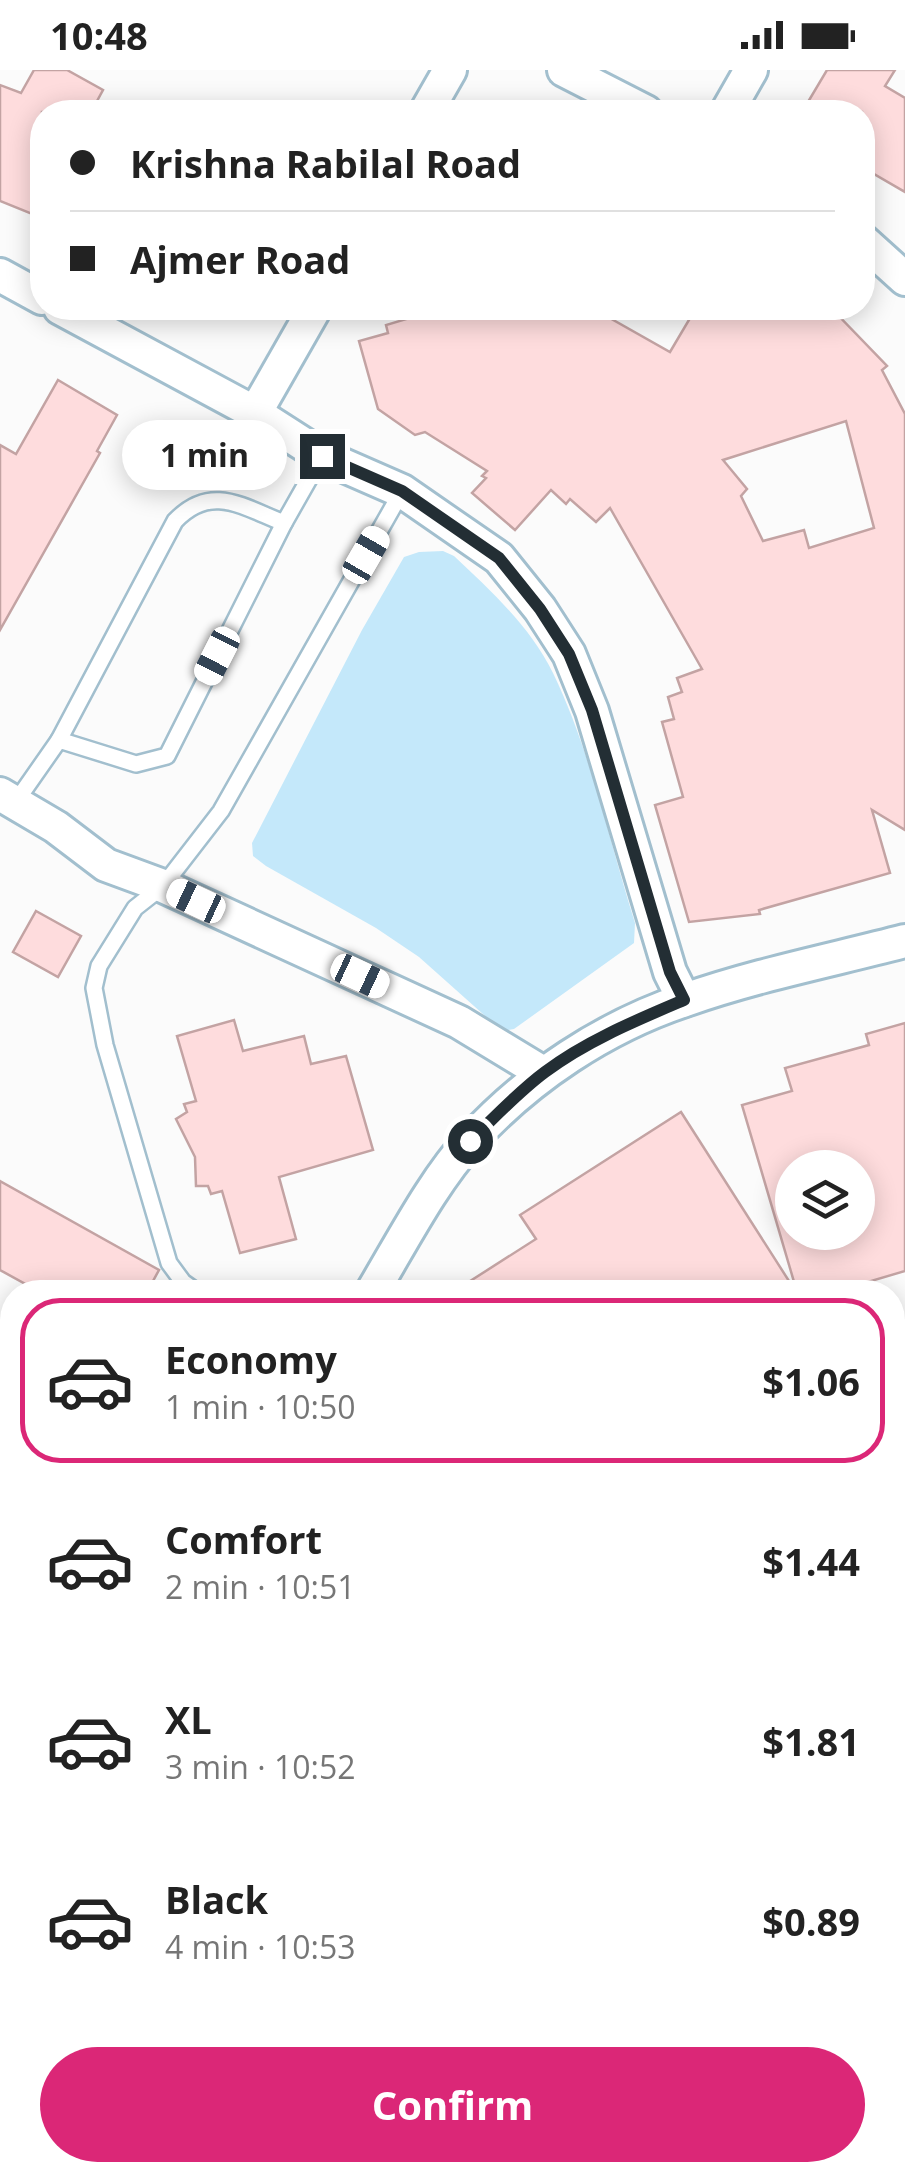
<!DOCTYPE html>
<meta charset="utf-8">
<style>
:root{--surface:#fff;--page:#f6f6f6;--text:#222;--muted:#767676;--line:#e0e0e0;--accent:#db2777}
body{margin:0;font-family:"Open Sans",sans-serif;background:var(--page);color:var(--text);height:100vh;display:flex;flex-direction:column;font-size:38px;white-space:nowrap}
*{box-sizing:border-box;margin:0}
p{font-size:32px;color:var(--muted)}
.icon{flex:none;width:55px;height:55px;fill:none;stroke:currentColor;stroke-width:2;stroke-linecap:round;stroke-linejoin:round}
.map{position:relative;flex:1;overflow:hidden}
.side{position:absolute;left:0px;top:1210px;width:905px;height:902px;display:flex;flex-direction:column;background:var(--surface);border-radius:40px 40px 0 0;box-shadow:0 5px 25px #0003}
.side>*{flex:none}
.banner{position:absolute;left:30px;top:30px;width:845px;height:220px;border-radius:40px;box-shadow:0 5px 25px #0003;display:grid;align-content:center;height:220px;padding:0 40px;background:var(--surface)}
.tools{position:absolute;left:775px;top:1080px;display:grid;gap:20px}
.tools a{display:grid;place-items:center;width:100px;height:100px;border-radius:50%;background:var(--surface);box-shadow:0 5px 25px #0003;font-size:50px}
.end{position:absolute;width:45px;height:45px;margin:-22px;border:12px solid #232e34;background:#fff;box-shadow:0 0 0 5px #fff}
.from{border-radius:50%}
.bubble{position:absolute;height:70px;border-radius:35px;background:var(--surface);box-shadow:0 5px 25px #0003;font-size:32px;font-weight:700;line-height:70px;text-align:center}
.car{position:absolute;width:30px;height:60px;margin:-30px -15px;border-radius:12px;box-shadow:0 0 8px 2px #0007;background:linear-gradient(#fff 24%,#345 0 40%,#fff 0 76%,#345 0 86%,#fff 0)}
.banner b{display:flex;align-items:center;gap:35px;height:95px;font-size:38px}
.banner b+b{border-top:2px solid var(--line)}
.banner i{width:25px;height:25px;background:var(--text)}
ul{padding:18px 0 0;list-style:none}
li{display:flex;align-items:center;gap:30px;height:165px;margin:0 20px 15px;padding:0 20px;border:5px solid transparent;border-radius:40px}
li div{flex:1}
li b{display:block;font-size:38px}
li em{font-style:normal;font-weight:700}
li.active{border-color:var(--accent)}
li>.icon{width:90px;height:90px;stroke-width:1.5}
.action{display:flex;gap:20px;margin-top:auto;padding:20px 40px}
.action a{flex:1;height:115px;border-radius:60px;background:var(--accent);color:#fff;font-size:40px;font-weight:700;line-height:115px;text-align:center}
.status{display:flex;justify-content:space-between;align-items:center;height:70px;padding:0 50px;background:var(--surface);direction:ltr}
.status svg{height:28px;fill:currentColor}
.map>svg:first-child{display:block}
.built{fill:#e3f2fa}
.green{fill:#c4e8fa}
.building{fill:#fedcdd;stroke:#c3a3a3;stroke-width:2.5;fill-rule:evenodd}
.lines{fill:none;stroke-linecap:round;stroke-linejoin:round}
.lane-casing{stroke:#a2bfce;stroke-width:20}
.street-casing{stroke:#a2bfce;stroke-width:38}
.lane{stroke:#fff;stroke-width:15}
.street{stroke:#fff;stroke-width:32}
.route{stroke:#232e34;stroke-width:12}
</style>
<div class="status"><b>10:48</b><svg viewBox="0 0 49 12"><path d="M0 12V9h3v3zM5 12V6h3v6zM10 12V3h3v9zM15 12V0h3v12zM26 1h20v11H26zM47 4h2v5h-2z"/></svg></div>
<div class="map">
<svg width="905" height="2112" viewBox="0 0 905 2112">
<rect width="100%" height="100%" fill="#fbfbfb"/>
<!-- built -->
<path class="built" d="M 905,2084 L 905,2112 L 807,2112 L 848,2100 L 892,2100 L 893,2087 Z"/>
<!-- green -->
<path class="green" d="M 443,481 L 454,486 C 491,521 530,556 553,603 C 591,682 609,770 635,853 L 634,873 L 514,959 L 502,961 L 419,887 L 376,858 L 266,796 L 253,786 L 252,773 L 362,560 L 404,487 L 419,482 Z"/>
<!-- building -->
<g class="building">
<path d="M 34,0 L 67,0 L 103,20 L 91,42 L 42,42 L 42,148 L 0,131 L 0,15 L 21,23 Z"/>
<path d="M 827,0 L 895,0 L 885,16 L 905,28 L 905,122 L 862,97 L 862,42 L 802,42 Z"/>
<path d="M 443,238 L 592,238 L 670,282 L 696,238 L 831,238 L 887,296 L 882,300 L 905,344 L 905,760 L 872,740 L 890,803 L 759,840 L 760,844 L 689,852 L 655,735 L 683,727 L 662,652 L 674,649 L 668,627 L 682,622 L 677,608 L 702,599 L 610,438 L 596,452 L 570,429 L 566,434 L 551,420 L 515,460 L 472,423 L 486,408 L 482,406 L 487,401 L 425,362 L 415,365 L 378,339 L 359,271 L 388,263 L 386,255 ZM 846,351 L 874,458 L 809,478 L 804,460 L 763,471 L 741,426 L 747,419 L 723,390 Z"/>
<path d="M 58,310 L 117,345 L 97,381 L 100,383 L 0,560 L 0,375 L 16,384 Z"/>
<path d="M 36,841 L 81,866 L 58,907 L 13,882 Z"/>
<path d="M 234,950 L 243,981 L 304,966 L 311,994 L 346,986 L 373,1080 L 279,1107 L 296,1169 L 240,1183 L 222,1121 L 211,1124 L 208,1116 L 196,1116 L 195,1087 L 176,1049 L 187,1042 L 184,1034 L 196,1031 L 177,966 Z"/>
<path d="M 905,953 L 905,1201 L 834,1222 L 797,1222 L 742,1035 L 792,1021 L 785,998 L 869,975 L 866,964 ZM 792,1098 L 858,1098 L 858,1162 L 792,1162 Z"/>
<path d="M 681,1042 L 796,1222 L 453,1222 L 536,1169 L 520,1145 Z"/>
<path d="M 0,1111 L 159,1200 L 147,1222 L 40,1222 L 0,1200 Z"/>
</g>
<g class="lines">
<!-- lane casing -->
<g class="lane-casing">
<g id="lane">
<path d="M 59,670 L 136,694 L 167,686 L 284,453 L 322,386"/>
<path d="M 15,733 L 59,670 L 175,451 C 211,413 243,437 284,453"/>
<path d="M 197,1222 L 183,1212 L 169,1193 L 105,975 L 94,918 L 99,896 L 135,838 L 163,816 L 221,741 L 402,421"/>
<path d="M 0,1576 L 12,1583"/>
<path d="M 0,1677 L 12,1644"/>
<path d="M 0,1686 L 12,1693"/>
<path d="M 0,1849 L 12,1854"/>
</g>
</g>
<!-- street casing -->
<g class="street-casing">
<g id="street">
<path d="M 564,0 L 646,42"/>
<path d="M 426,42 L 450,0"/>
<path d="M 727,42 L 751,0"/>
<path d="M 862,170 L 905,209"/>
<path d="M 0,205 L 42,228"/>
<path d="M 60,238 L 255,343 L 322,386 L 402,421 L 499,488 L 540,539 L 569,584 L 592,641 L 670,902 L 684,930"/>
<path d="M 255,343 L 315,238"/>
<path d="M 0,724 L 56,757 L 106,795 L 163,816 L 459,952 L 543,1003"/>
<path d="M 372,1222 C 401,1174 433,1111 471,1070 C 529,1007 604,957 685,930 C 756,905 832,890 905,871"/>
<path d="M 892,1384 L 905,1380"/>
<path d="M 892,1849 L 905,1846"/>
<path d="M 79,2100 L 82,2112"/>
<path d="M 568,2100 L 571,2112"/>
</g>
</g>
<!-- lane -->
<use href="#lane" class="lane"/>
<!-- street -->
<use href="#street" class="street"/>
</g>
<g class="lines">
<!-- route -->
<path class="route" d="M 322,386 L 402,421 L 499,488 L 540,539 L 569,584 L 592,640 L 670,902 L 684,930 C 637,950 586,971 545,1002 C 518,1022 494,1048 470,1071"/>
</g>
</svg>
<div class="tools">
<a><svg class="icon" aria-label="layers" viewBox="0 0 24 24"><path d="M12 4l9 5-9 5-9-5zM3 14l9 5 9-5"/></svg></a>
</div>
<i class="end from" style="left:470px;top:1071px"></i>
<i class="end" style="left:322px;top:386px"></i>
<div class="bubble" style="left:122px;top:350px;width:165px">1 min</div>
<i class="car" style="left:366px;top:485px;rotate:30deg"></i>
<i class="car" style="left:217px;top:586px;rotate:207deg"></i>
<i class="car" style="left:196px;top:831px;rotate:295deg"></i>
<i class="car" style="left:360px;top:906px;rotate:115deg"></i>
<div class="banner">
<b><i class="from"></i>Krishna Rabilal Road</b>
<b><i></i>Ajmer Road</b>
</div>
<section class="side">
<ul>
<li class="active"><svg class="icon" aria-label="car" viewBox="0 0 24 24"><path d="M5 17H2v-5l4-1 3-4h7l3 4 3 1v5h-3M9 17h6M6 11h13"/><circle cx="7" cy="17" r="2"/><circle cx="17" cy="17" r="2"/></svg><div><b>Economy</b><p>1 min · 10:50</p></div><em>$1.06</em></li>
<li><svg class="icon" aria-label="car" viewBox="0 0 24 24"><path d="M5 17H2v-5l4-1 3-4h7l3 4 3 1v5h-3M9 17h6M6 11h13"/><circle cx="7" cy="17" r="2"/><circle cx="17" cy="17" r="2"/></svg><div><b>Comfort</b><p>2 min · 10:51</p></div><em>$1.44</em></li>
<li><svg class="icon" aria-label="car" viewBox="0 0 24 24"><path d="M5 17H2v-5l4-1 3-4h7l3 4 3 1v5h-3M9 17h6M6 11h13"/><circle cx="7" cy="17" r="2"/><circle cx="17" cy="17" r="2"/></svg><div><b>XL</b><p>3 min · 10:52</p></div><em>$1.81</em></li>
<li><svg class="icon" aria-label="car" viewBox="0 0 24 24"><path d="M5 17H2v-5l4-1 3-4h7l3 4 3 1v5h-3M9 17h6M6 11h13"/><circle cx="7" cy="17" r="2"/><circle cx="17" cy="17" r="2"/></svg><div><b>Black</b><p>4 min · 10:53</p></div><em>$0.89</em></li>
</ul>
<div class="action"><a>Confirm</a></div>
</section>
</div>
